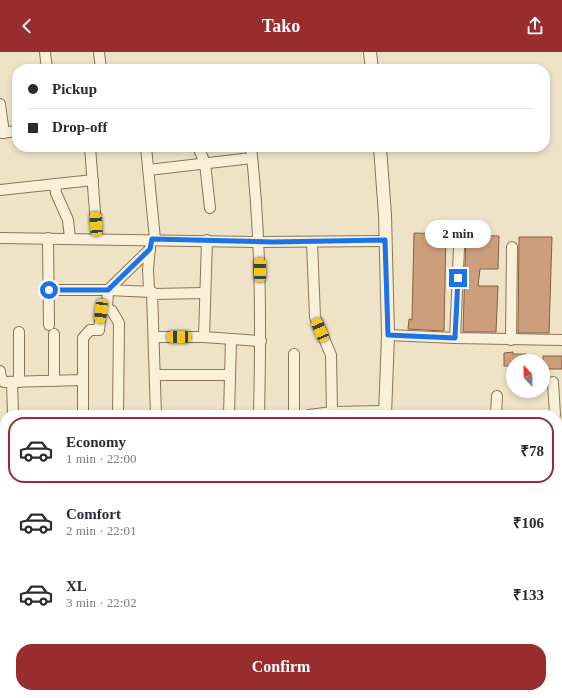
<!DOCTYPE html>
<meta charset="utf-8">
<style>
:root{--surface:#fff;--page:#f2f2f3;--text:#2b2b33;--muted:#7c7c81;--line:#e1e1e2;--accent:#992c2c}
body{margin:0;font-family:"Times New Roman",serif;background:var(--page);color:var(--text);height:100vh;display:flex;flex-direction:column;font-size:15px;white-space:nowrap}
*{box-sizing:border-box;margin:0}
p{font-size:13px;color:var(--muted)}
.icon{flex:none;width:22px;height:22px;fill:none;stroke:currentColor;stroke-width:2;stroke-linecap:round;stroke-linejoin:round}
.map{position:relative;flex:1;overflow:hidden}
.details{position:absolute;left:0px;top:358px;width:562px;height:288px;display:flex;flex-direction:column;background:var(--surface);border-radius:16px 16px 0 0;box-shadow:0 2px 6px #0003}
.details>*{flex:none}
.hud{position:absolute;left:12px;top:12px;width:538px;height:88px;border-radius:16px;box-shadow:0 2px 6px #0003;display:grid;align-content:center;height:88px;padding:0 16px;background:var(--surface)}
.needle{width:26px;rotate:338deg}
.fabs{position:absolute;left:506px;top:302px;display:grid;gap:8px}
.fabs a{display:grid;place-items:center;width:44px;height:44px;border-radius:50%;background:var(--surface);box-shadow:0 2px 6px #0003;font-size:20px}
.end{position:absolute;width:18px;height:18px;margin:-9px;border:5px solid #1a73e8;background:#fff;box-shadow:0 0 0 2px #fff}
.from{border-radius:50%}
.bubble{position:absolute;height:28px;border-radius:14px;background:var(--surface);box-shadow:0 2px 6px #0003;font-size:13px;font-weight:800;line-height:28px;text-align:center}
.car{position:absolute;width:12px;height:24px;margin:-12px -6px;border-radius:5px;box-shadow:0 0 3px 1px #0007;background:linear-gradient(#f5c518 24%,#345 0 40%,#f5c518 0 76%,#345 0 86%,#f5c518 0)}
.hud b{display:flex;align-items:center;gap:14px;height:38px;font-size:15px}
.hud b+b{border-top:1px solid var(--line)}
.hud i{width:10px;height:10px;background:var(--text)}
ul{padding:7px 0 0;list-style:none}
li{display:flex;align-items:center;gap:12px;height:66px;margin:0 8px 6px;padding:0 8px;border:2px solid transparent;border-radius:16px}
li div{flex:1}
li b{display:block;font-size:15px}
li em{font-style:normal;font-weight:800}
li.on{border-color:var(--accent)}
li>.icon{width:36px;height:36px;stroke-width:1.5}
.primary-button{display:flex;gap:8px;margin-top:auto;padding:8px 16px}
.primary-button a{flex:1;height:46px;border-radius:16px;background:var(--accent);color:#fff;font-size:16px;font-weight:800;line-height:46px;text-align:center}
header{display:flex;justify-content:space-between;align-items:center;height:52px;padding:0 16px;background:var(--accent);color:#fff;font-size:18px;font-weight:800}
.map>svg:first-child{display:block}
.building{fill:#cc9e7c;stroke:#895e41}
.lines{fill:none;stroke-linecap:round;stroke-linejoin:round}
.minor-casing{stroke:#8a755c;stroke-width:12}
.tertiary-casing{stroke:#8a755c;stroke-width:14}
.minor{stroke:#f9f0d9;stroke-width:10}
.tertiary{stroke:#f9f0d9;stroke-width:12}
.route{stroke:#1a73e8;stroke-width:5}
</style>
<header><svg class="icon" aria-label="back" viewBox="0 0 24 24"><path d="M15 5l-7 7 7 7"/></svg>Tako<svg class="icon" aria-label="share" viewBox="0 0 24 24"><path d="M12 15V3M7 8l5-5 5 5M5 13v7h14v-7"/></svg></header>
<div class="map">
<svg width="562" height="646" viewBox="0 0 562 646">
<rect width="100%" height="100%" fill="#eee3c6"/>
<!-- building -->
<g class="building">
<path d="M 414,181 L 446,182 L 444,279 L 408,277 L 409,267 L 412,268 Z"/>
<path d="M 466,183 L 499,184 L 498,217 L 480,217 L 478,234 L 498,234 L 496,280 L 463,280 Z"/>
<path d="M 519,185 L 552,185 L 549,281 L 518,281 Z"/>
<path d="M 513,300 L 513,302 L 526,302 L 526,309 L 513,309 L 513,314 L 504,314 L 504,301 Z"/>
<rect x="543" y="304" width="19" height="13"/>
</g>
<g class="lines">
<!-- minor casing -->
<g class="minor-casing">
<g id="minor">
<path d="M 45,0 L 47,17"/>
<path d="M 99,0 L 101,17"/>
<path d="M 0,52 L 4,81"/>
<path d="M 0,81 L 17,79"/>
<path d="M 90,95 L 97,186"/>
<path d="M 146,95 L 155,187"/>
<path d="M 198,95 L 205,111 L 210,156"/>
<path d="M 251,95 C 261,184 261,273 259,363"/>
<path d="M 148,118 L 252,106"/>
<path d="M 55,132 L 56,141 L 68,168 L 70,186"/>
<path d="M 0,138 L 93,128"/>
<path d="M 0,186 L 259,190 L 385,189"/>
<path d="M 48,186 L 49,273"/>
<path d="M 312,190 L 315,265 L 331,303 L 332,360"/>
<path d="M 49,238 L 108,238 L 152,240 L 156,363"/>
<path d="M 149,239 L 148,217 L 150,196"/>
<path d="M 153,242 L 205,241"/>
<path d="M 107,256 L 112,259 L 119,271 L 118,363"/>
<path d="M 19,280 L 19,330"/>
<path d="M 388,283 L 455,286 L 562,288"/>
<path d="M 154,285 L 204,285 L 261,289"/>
<path d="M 204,285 L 207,188"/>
<path d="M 455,286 L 459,196"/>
<path d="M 511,288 L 512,195"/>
<path d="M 0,319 L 1,326 L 4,330 L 83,328 L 83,286 L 90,278 L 99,278 L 101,259 L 107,256 L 108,238 L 150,197"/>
<path d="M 155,323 L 230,323"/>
<path d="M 83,328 L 83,363"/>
<path d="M 54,329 L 54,282"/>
<path d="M 12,330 L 13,363"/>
<path d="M 553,330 L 555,363"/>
<path d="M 229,363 L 231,287"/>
<path d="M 294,363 L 294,302"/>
<path d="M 309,363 L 332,360 L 385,359"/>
<path d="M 496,363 L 497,344"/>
<path d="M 0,380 L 5,380"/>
<path d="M 557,395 L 562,395"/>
<path d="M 557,404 L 562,404"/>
<path d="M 0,497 L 5,496"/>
<path d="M 557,521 L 562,521"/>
<path d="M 0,598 L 3,623 L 0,628"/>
<path d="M 55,641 L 56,646"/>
<path d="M 156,646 L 156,641"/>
<path d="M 235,646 L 235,641"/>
</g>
</g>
<!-- tertiary casing -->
<g class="tertiary-casing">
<g id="tertiary">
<path d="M 370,0 L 372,17"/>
<path d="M 380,95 L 385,163 L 388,283 L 385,363"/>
<path d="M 383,641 L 383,646"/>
</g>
</g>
<!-- minor -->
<use href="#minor" class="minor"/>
<!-- tertiary -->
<use href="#tertiary" class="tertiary"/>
</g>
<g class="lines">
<!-- route -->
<path class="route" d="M 49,238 L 108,238 L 150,197 L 152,187 L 273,190 L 385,188 L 388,283 L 455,286 L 458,226"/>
</g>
</svg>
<div class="fabs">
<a><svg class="needle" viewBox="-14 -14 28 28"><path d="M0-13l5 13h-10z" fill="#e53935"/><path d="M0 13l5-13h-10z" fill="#7c7c81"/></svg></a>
</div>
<i class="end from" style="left:49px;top:238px"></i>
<i class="end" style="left:458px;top:226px"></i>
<div class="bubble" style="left:425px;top:168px;width:66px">2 min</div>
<i class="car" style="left:96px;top:172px;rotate:356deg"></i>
<i class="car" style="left:260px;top:218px;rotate:359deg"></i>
<i class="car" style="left:101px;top:259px;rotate:187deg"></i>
<i class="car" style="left:320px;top:278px;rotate:337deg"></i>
<i class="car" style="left:179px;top:285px;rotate:270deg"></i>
<div class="hud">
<b><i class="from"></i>Pickup</b>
<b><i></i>Drop-off</b>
</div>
<section class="details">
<ul>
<li class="on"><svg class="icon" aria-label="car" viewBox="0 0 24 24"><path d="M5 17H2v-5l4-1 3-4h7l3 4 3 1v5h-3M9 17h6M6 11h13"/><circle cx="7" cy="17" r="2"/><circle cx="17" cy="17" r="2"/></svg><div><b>Economy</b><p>1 min · 22:00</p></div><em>₹78</em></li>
<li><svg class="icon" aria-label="car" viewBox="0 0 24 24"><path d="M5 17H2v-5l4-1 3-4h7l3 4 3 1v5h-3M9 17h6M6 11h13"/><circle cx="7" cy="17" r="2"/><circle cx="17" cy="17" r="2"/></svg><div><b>Comfort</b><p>2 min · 22:01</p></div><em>₹106</em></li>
<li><svg class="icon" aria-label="car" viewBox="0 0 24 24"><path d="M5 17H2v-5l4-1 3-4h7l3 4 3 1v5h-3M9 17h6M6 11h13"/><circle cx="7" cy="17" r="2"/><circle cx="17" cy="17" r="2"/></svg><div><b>XL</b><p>3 min · 22:02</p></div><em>₹133</em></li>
</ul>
<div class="primary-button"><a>Confirm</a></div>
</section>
</div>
